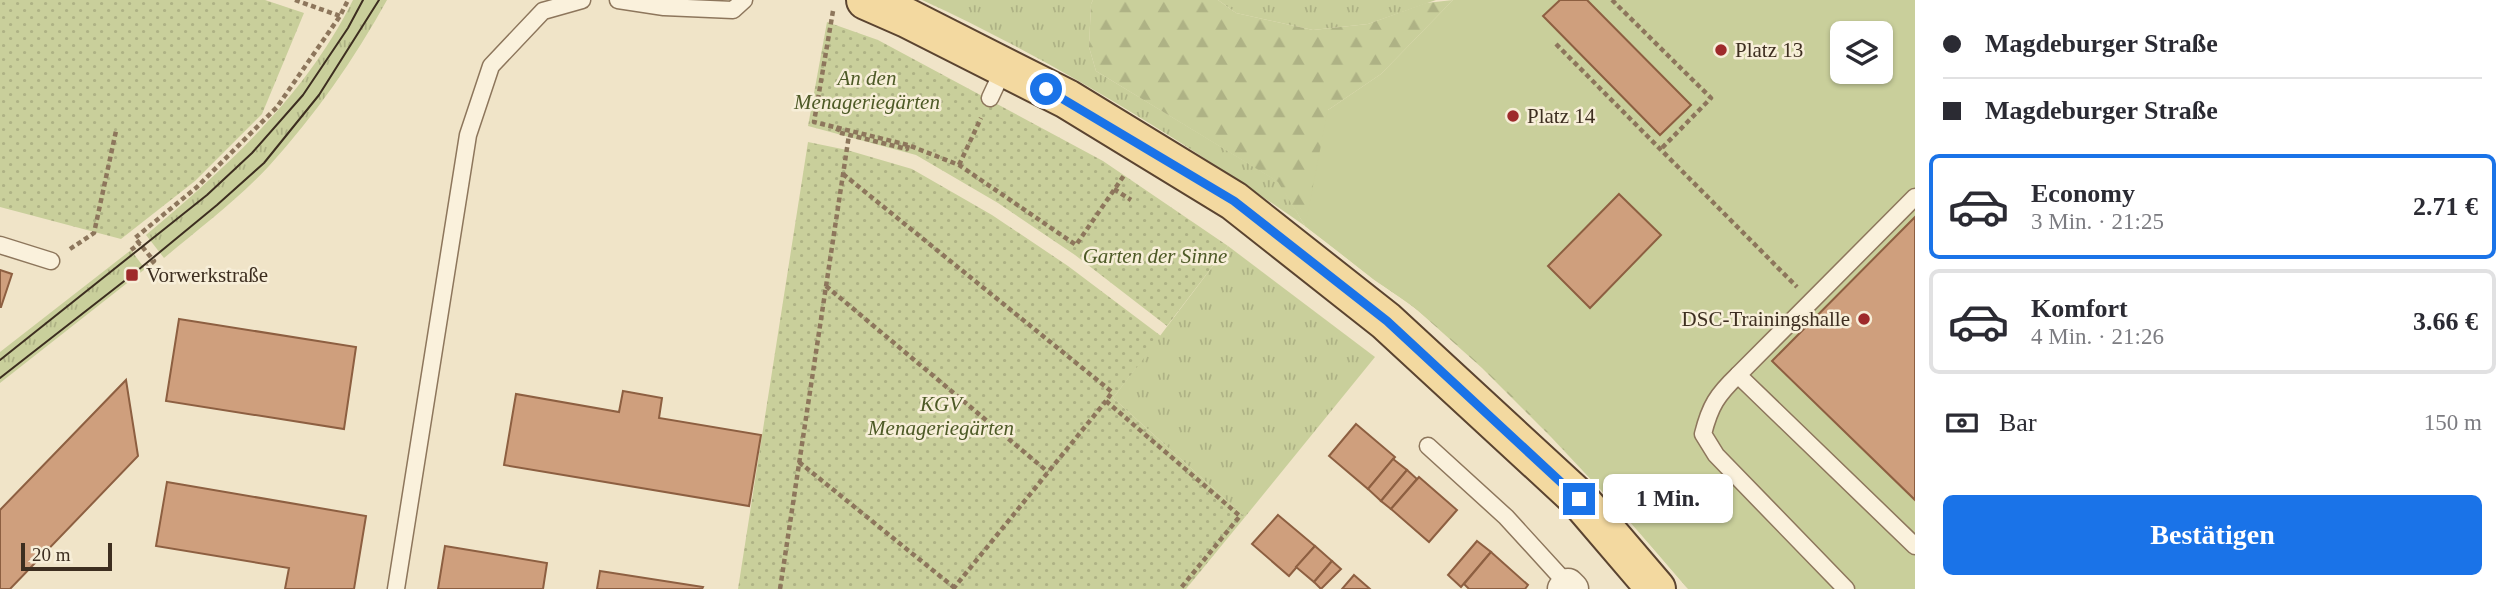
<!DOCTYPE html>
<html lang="de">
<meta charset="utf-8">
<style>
:root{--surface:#fff;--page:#f7f7f7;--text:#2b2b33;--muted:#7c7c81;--line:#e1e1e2;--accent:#1a73e8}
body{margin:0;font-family:Georgia,serif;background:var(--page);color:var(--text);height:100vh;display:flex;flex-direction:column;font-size:26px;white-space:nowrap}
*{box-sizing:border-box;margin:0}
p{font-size:23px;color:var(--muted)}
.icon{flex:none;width:38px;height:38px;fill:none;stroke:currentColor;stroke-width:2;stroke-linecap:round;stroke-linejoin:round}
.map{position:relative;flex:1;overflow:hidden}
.panel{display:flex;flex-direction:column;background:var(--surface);width:595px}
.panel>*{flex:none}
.top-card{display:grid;align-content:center;height:154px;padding:0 28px;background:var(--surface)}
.controls{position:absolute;left:1830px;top:21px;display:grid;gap:14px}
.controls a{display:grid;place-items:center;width:63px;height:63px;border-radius:10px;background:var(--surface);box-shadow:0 2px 5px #0004;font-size:35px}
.scale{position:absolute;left:21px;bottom:18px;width:91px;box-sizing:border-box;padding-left:7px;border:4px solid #3d2e20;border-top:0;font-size:19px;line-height:24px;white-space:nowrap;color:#3d2e20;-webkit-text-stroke:5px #f7eed8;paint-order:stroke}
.end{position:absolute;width:32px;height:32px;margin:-16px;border:9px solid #1a73e8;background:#fff;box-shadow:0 0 0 4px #fff}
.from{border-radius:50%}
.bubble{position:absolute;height:49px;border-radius:10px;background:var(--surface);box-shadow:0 2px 5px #0004;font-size:23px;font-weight:600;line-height:49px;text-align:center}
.top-card b{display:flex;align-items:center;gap:24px;height:66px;font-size:26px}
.top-card b+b{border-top:2px solid var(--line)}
.top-card i{width:18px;height:18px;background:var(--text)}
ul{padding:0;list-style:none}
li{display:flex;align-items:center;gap:21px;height:105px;margin:0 14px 10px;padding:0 14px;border:4px solid var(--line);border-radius:10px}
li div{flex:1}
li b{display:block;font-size:26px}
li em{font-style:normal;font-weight:600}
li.active{border-color:var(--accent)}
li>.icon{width:63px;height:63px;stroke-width:1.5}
.pay{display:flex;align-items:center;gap:18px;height:77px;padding:0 28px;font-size:26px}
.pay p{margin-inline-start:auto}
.primary-button{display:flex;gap:14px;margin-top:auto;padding:14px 28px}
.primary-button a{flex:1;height:80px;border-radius:10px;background:var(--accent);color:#fff;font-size:28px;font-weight:600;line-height:80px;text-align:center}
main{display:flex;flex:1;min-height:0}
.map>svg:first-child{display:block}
.grass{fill:url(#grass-tufts)}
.forest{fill:url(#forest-firs)}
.park{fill:url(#park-dots)}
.pitch{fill:#c9cf9b;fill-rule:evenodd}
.building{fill:#cf9f7d;stroke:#8d5f41;stroke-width:2}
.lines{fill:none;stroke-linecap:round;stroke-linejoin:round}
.service-casing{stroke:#8d765c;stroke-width:19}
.minor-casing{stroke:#8d765c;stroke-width:35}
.primary-casing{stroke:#5b4430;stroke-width:42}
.path{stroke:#8d765c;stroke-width:4.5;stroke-dasharray:5 3.5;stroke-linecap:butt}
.service{stroke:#faf1dc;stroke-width:16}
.minor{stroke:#faf1dc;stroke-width:32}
.primary{stroke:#f3d9a0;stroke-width:38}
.tram{stroke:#3d2e20;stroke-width:2}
.route{stroke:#1a73e8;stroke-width:9}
.poi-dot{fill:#9e2a2b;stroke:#f7eed8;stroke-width:2.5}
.labels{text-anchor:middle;stroke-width:5;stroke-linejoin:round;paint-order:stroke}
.poi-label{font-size:21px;fill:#3d2e20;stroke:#f7eed8;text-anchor:start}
.park-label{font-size:21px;font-style:italic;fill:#4d5a26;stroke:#f7eed8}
</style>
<main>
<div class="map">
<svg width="1915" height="589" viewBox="0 0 1915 589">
<defs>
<pattern id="grass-tufts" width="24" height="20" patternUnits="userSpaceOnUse" patternTransform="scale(1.75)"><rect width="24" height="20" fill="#c9cf9b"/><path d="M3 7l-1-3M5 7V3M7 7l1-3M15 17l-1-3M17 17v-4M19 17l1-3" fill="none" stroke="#aeb285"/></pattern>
<pattern id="forest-firs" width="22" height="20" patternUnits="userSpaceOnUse" patternTransform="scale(1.75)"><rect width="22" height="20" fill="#c9cf9b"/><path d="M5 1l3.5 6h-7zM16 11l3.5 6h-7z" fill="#aeb285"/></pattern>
<pattern id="park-dots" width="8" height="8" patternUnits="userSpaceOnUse" patternTransform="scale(1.75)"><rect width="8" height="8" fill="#c9cf9b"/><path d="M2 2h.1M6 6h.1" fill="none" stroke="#aeb285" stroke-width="1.8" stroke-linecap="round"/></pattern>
</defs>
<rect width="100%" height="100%" fill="#f0e4c8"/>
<!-- grass -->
<g class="grass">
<path d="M 353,0 L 387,0 C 354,60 315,115 269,166 C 237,200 200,228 164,258 L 146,235 C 226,168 306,95 353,0 Z"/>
<path d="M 922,0 L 1093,0 L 1091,4 L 1089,47 L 1096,71 L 1279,182 L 1305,226 C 1183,141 1057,62 922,0 Z"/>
<path d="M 1218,0 L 1436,0 L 1368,24 L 1313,30 L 1236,13 Z"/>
<path d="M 1228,246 L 1375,357 L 1245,517 L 1113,398 Z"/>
<path d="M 131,250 L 145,269 L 0,383 L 0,352 Z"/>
</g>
<!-- forest -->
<path class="forest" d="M 1093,0 L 1218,0 L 1236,13 L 1313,30 L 1368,24 L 1426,3 L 1453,0 L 1381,74 L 1328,110 L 1688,589 L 1629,520 L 1551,437 L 1482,368 L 1415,308 L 1375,280 L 1305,226 L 1278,182 L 1096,71 L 1089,47 L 1091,4 Z"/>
<!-- park -->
<g class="park">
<path d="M 0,0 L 265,0 L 304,13 L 262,114 L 195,181 L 121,239 L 0,207 Z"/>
<path d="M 827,22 L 878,40 L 1103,161 L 1228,246 L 1167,326 L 1075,255 L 998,203 L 916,155 L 808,126 Z"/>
<path d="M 808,142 L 847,150 L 912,169 L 992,215 L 1068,266 L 1161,336 L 1113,398 L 1245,517 L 1186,589 L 738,589 Z"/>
</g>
<!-- pitch -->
<path class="pitch" d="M 1453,0 L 1915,0 L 1915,589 L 1688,589 C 1604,491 1517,391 1416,309 C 1403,298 1387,289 1373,279 C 1350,261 1328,243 1305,226 L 1328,110 L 1381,74 ZM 1843,33 L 1881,33 L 1881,72 L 1843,72 Z"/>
<!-- building -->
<g class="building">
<path d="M 1560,0 L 1587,0 L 1691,105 L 1660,135 L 1543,16 Z"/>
<path d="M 1619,194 L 1661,235 L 1590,308 L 1548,266 Z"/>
<path d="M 1915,217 L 1915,500 L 1772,361 Z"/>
<path d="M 0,270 L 12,274 L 1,307 L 0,307 Z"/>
<path d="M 179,319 L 356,347 L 344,429 L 166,401 Z"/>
<path d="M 126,380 L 138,456 L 10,589 L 0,589 L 0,510 Z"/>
<path d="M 623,391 L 662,398 L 659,418 L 761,435 L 749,506 L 504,465 L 516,394 L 619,412 Z"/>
<path d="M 1356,424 L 1395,457 L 1368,489 L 1329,456 Z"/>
<path d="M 1393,459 L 1407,470 L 1381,501 L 1368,489 Z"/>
<path d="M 1407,470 L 1417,479 L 1391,509 L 1381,501 Z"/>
<path d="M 1419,477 L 1457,510 L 1429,542 L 1391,509 Z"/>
<path d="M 167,482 L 366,516 L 354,589 L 285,589 L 289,568 L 156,546 Z"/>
<path d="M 1278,515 L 1315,546 L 1289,576 L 1252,544 Z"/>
<path d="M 1477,541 L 1491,552 L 1461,587 L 1448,575 Z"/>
<path d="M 445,546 L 547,563 L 543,589 L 438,589 Z"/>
<path d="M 1315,546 L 1332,561 L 1314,582 L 1296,567 Z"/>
<path d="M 1491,552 L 1528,585 L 1525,589 L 1469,589 L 1464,584 Z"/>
<path d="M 1332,561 L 1341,569 L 1321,589 L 1314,582 Z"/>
<path d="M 600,571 L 703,587 L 702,589 L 597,589 Z"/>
<path d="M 1354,575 L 1370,589 L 1342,589 Z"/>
</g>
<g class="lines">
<!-- service casing -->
<g class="service-casing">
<g id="service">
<path d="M 618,0 L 664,7 L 733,10 L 744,0"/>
<path d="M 990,98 L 1004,68"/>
<path d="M 1915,197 L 1738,375 L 1915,546"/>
<path d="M 0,245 L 51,261"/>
<path d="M 1738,375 C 1717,395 1710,406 1703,434 L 1716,455 L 1846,589"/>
<path d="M 1428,446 L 1506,517 L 1568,585"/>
<path d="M 396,589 L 468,135 L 491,66 L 543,11 L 582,0"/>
</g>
</g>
<!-- minor casing -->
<g class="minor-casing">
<path id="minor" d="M 1564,589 L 1568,585 L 1572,589"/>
</g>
<!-- primary casing -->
<g class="primary-casing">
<path id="primary" d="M 866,0 L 907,18 L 1067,99 L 1234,201 L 1386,321 L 1579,499 L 1656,589"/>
</g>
<!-- path -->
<g class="path">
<path d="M 295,0 L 340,16"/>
<path d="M 1612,0 L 1711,98 L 1661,149"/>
<path d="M 833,11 L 814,122 L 908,145 L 959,165 L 1076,245 L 1125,174"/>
<path d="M 1556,44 L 1797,287"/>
<path d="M 839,127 L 837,132 L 907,149 L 908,145"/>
<path d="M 959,165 L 981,118"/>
<path d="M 843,174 L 1112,392 L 1106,401 L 1240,516 L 1180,589"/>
<path d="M 1114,189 L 1131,200"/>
<path d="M 70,249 L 94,233 L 116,131"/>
<path d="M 131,250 L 140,243"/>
<path d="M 145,269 L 154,261 L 135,238 L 197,187 L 277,107 L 340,16 L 348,0"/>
<path d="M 826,286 L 1048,472"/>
<path d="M 799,462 L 956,589"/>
<path d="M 780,589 L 849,135"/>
<path d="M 953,589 L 1106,401"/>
</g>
<!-- service -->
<use href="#service" class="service"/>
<!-- minor -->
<use href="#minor" class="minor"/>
<!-- primary -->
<use href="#primary" class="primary"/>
<!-- tram -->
<g class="tram">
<path d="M 0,360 L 207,195 L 252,153 L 303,95 L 348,28 L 363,0"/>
<path d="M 0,378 L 132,275 L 217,205 L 264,163 L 319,95 L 379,0"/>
</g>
</g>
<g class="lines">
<!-- route -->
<path class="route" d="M 1046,89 L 1234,201 L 1387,321 L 1579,499"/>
</g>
<!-- markers -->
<g class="poi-dot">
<circle cx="1721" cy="50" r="7"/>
<circle cx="1513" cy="116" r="7"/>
<rect x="125" y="268" width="14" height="14" rx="3.5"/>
<circle cx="1864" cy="319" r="7"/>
</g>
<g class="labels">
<!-- poi labels -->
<g class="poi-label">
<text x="1735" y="57">Platz 13</text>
<text x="1527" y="123">Platz 14</text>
<text x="146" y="282">Vorwerkstraße</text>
<text x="1850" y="326" text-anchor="end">DSC-Trainingshalle</text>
</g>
<!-- park labels -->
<g class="park-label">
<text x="867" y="85">An den<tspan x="867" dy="24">Menageriegärten</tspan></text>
<text x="1155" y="263">Garten der Sinne</text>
<text x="941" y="411">KGV<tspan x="941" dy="24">Menageriegärten</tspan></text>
</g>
</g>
</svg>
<div class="controls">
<a><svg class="icon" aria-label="layers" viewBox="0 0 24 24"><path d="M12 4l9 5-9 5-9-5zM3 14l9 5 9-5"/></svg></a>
</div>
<div class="scale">20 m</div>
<i class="end from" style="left:1046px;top:89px"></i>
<i class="end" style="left:1579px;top:499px"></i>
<div class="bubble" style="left:1603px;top:474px;width:130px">1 Min.</div>
</div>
<section class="panel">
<div class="top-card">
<b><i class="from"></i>Magdeburger Straße</b>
<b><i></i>Magdeburger Straße</b>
</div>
<ul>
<li class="active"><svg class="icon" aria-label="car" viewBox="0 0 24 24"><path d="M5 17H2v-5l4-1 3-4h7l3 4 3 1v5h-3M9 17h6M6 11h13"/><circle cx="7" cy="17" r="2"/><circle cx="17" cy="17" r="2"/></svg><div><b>Economy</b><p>3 Min. · 21:25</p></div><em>2.71 €</em></li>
<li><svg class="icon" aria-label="car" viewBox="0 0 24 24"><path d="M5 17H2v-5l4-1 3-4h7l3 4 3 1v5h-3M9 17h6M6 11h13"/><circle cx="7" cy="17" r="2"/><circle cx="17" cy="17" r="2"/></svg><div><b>Komfort</b><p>4 Min. · 21:26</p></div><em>3.66 €</em></li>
</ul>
<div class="pay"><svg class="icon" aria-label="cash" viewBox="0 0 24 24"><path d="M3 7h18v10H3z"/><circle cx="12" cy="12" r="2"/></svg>Bar<p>150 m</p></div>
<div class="primary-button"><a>Bestätigen</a></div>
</section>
</main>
